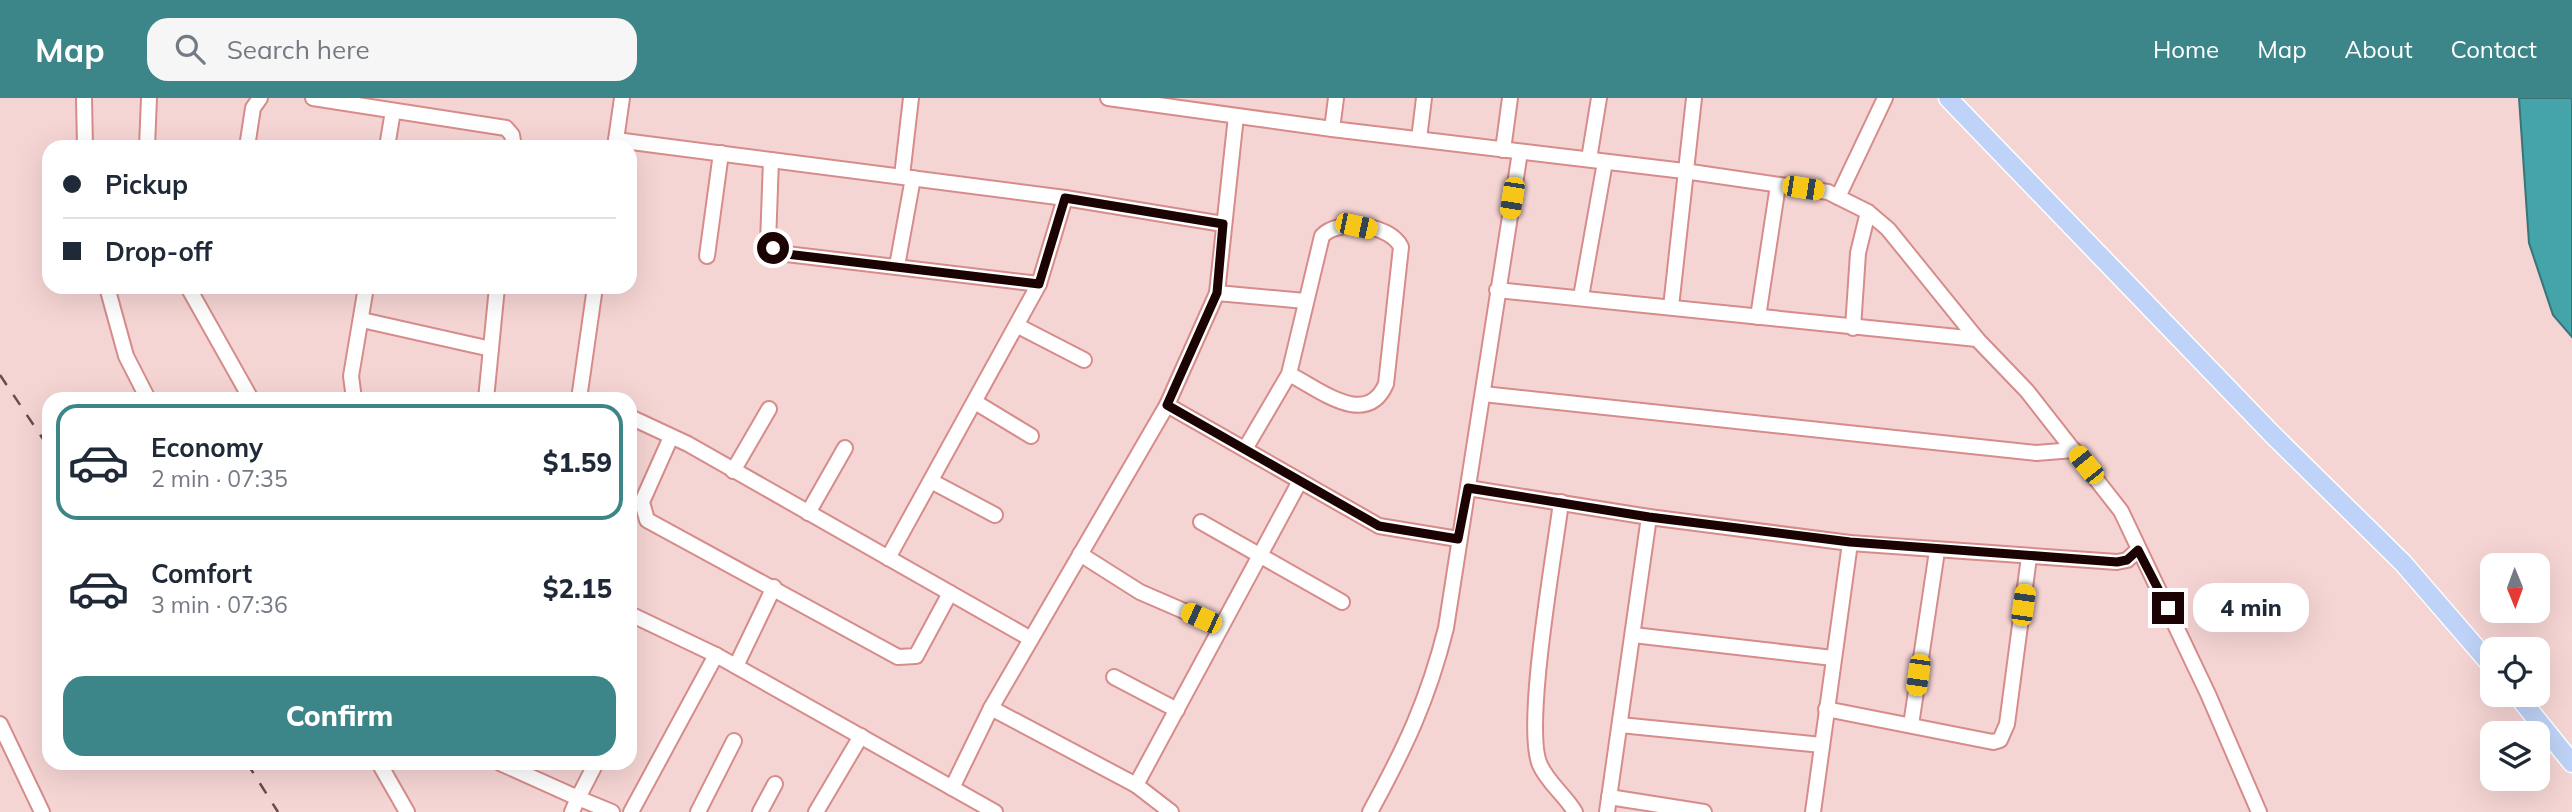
<!DOCTYPE html>
<meta charset="utf-8">
<style>
:root{--surface:#fff;--page:#f6f6f7;--text:#1f2937;--muted:#747a83;--line:#e0e1e3;--accent:#3c8589}
body{margin:0;font-family:Mulish,sans-serif;background:var(--page);color:var(--text);height:100vh;display:flex;flex-direction:column;font-size:26px;white-space:nowrap}
*{box-sizing:border-box;margin:0}
p{font-size:23px;color:var(--muted)}
.icon{flex:none;width:38px;height:38px;fill:none;stroke:currentColor;stroke-width:2;stroke-linecap:round;stroke-linejoin:round}
.map{position:relative;flex:1;overflow:hidden}
.details{position:absolute;left:42px;top:294px;width:595px;height:378px;display:flex;flex-direction:column;background:var(--surface);border-radius:21px;box-shadow:0 7px 28px #0002}
.details>*{flex:none}
.guide{position:absolute;left:42px;top:42px;width:595px;height:154px;border-radius:21px;box-shadow:0 7px 28px #0002;display:grid;align-content:center;height:154px;padding:0 21px;background:var(--surface)}
.needle{width:46px;rotate:179deg}
.fabs{position:absolute;left:2480px;top:455px;display:grid;gap:14px}
.fabs a{display:grid;place-items:center;width:70px;height:70px;border-radius:14px;background:var(--surface);box-shadow:0 7px 28px #0002;font-size:35px}
.end{position:absolute;width:32px;height:32px;margin:-16px;border:9px solid #1b0304;background:#fff;box-shadow:0 0 0 4px #fff}
.from{border-radius:50%}
.bubble{position:absolute;height:49px;border-radius:21px;background:var(--surface);box-shadow:0 7px 28px #0002;font-size:23px;font-weight:800;line-height:49px;text-align:center}
.car{position:absolute;width:21px;height:42px;margin:-21px -10px;border-radius:9px;box-shadow:0 0 5px 2px #0007;background:linear-gradient(#f5c518 24%,#345 0 40%,#f5c518 0 76%,#345 0 86%,#f5c518 0)}
.guide b{display:flex;align-items:center;gap:24px;height:66px;font-size:26px}
.guide b+b{border-top:2px solid var(--line)}
.guide i{width:18px;height:18px;background:var(--text)}
ul{padding:12px 0 0;list-style:none}
li{display:flex;align-items:center;gap:21px;height:116px;margin:0 14px 10px;padding:0 7px;border:4px solid transparent;border-radius:21px}
li div{flex:1}
li b{display:block;font-size:26px}
li em{font-style:normal;font-weight:800}
li.selected{border-color:var(--accent)}
li>.icon{width:63px;height:63px;stroke-width:1.5}
.action{display:flex;gap:14px;margin-top:auto;padding:14px 21px}
.action a{flex:1;height:80px;border-radius:21px;background:var(--accent);color:#fff;font-size:28px;font-weight:800;line-height:80px;text-align:center}
header{display:flex;align-items:center;gap:42px;box-sizing:border-box;height:98px;padding:0 35px;background:var(--accent);color:#fff}
header strong{font-size:33px}
nav{display:flex;gap:38px;margin-inline-start:auto;font-size:24px}
.search{width:490px;height:63px;background:var(--page);display:flex;align-items:center;gap:18px;box-sizing:border-box;padding:0 24px;border-radius:21px;color:var(--muted);font-size:26px}
.map>svg:first-child{display:block}
.water{fill:#44a4aa;stroke:#387478;stroke-width:2}
.lines{fill:none;stroke-linecap:round;stroke-linejoin:round}
.minor-casing{stroke:#d68c8a;stroke-width:18}
.major-casing{stroke:#fff;stroke-width:21}
.minor{stroke:#fff;stroke-width:14}
.major{stroke:#bed3f7;stroke-width:18}
.rail{stroke:#664c4c;stroke-width:2.5;stroke-dasharray:12 12;stroke-linecap:butt}
.route{stroke:#1b0304;stroke-width:9}
</style>
<header>
<strong>Map</strong>
<div class="search"><svg class="icon" aria-label="search" viewBox="0 0 24 24"><circle cx="10" cy="10" r="6"/><path d="M15 15l6 6"/></svg>Search here</div>
<nav><a>Home</a><a>Map</a><a>About</a><a>Contact</a></nav>
</header>
<div class="map">
<svg width="2572" height="714" viewBox="0 0 2572 714">
<rect width="100%" height="100%" fill="#f5d5d4"/>
<!-- water -->
<path class="water" d="M 2519,0 L 2572,0 L 2572,239 L 2553,217 L 2529,145 Z"/>
<g class="lines">
<!-- minor casing -->
<g class="minor-casing">
<g id="minor">
<path d="M 84,0 L 85,49"/>
<path d="M 313,0 L 506,30 L 512,37 L 514,49"/>
<path d="M 1108,0 L 1332,31 L 1684,73 L 1828,94 L 1868,114 L 1888,131 L 1977,241 L 2027,293 L 2121,413 L 2208,596 L 2259,714"/>
<path d="M 1332,31 L 1336,0"/>
<path d="M 1419,41 L 1424,0"/>
<path d="M 616,42 L 1065,100 L 1223,126"/>
<path d="M 147,49 L 149,0"/>
<path d="M 247,49 L 253,10 L 260,0"/>
<path d="M 387,49 L 393,13"/>
<path d="M 615,49 L 622,0"/>
<path d="M 1503,52 L 1510,0"/>
<path d="M 1589,61 L 1599,0"/>
<path d="M 771,62 L 768,145 L 778,155 L 1039,186 L 1065,100"/>
<path d="M 902,78 L 911,0"/>
<path d="M 1838,99 L 1885,0"/>
<path d="M 707,158 L 721,55"/>
<path d="M 897,168 L 913,80"/>
<path d="M 107,189 L 126,258 L 148,301"/>
<path d="M 188,189 L 251,301"/>
<path d="M 1497,192 L 1977,241"/>
<path d="M 1217,195 L 1305,203"/>
<path d="M 1581,199 L 1605,64"/>
<path d="M 1671,209 L 1694,0"/>
<path d="M 1758,219 L 1778,87"/>
<path d="M 362,222 L 491,251"/>
<path d="M 1018,228 L 1084,262"/>
<path d="M 1853,230 L 1858,155 L 1868,114"/>
<path d="M 1483,296 L 2036,355 L 2074,352"/>
<path d="M 354,301 L 351,278 L 366,189"/>
<path d="M 486,301 L 497,189"/>
<path d="M 579,301 L 595,189"/>
<path d="M 975,304 L 1031,338"/>
<path d="M 1167,307 L 1379,428 L 1458,441"/>
<path d="M 630,319 L 688,346 L 1031,541"/>
<path d="M 671,339 L 642,404 L 647,422 L 898,559 L 916,558 L 950,495"/>
<path d="M 1245,351 L 1289,276 L 1322,138 C 1339,120 1390,126 1401,149 L 1386,286 C 1366,331 1319,291 1289,276"/>
<path d="M 733,373 L 769,311"/>
<path d="M 931,383 L 995,417"/>
<path d="M 1468,390 L 1649,419 L 1850,445 L 2117,464 L 2127,462 L 2138,452"/>
<path d="M 1561,404 C 1555,453 1523,630 1540,667 C 1548,685 1565,697 1575,714"/>
<path d="M 808,415 L 845,350"/>
<path d="M 1201,424 L 1342,504"/>
<path d="M 1080,456 L 1140,494 L 1221,529"/>
<path d="M 888,460 L 1039,186"/>
<path d="M 630,516 L 716,557 L 995,714"/>
<path d="M 1633,537 L 1833,560"/>
<path d="M 736,568 L 774,489"/>
<path d="M 1114,579 L 1177,612"/>
<path d="M 991,610 L 1136,687 L 1171,714"/>
<path d="M 1826,611 L 1993,644 L 2000,642 L 2007,626 L 2029,459"/>
<path d="M 0,626 L 42,714"/>
<path d="M 1620,627 L 1822,647"/>
<path d="M 1911,627 L 1937,453"/>
<path d="M 379,665 L 407,714"/>
<path d="M 500,665 L 578,700 L 596,665"/>
<path d="M 1136,687 L 1300,383"/>
<path d="M 952,690 L 991,610 L 1167,307 L 1217,195 L 1236,18"/>
<path d="M 1609,699 L 1704,714"/>
<path d="M 572,714 L 578,700 L 612,714"/>
<path d="M 631,714 L 716,557"/>
<path d="M 698,714 L 734,643"/>
<path d="M 760,714 L 775,686"/>
<path d="M 816,714 L 861,638"/>
<path d="M 1370,714 C 1405,650 1428,602 1446,530 L 1520,54"/>
<path d="M 1607,714 L 1649,419"/>
<path d="M 1813,714 L 1850,445"/>
</g>
</g>
<!-- major casing -->
<g class="major-casing">
<g id="major">
<path d="M 1948,0 L 2272,336 L 2403,465 L 2492,568"/>
<path d="M 2517,597 L 2572,665"/>
</g>
</g>
<!-- minor -->
<use href="#minor" class="minor"/>
<!-- major -->
<use href="#major" class="major"/>
<!-- rail -->
<g class="rail">
<path d="M 0,277 L 49,350"/>
<path d="M 247,665 L 278,714"/>
</g>
</g>
<g class="lines">
<!-- route -->
<path class="route" d="M 773,150 L 778,155 L 1039,186 L 1065,100 L 1223,126 L 1217,195 L 1167,307 L 1379,428 L 1458,441 L 1468,390 L 1649,419 L 1850,444 L 2117,464 L 2127,462 L 2138,452 L 2168,510"/>
</g>
</svg>
<div class="fabs">
<a><svg class="needle" viewBox="-14 -14 28 28"><path d="M0-13l5 13h-10z" fill="#e53935"/><path d="M0 13l5-13h-10z" fill="#747a83"/></svg></a>
<a><svg class="icon" aria-label="locate" viewBox="0 0 24 24"><circle cx="12" cy="12" r="6"/><path d="M12 2v4M12 18v4M2 12h4M18 12h4"/></svg></a>
<a><svg class="icon" aria-label="layers" viewBox="0 0 24 24"><path d="M12 4l9 5-9 5-9-5zM3 14l9 5 9-5"/></svg></a>
</div>
<i class="end from" style="left:773px;top:150px"></i>
<i class="end" style="left:2168px;top:510px"></i>
<div class="bubble" style="left:2193px;top:485px;width:116px">4 min</div>
<i class="car" style="left:1803px;top:90px;rotate:99deg"></i>
<i class="car" style="left:1512px;top:100px;rotate:189deg"></i>
<i class="car" style="left:1356px;top:128px;rotate:102deg"></i>
<i class="car" style="left:2086px;top:367px;rotate:321deg"></i>
<i class="car" style="left:2023px;top:507px;rotate:8deg"></i>
<i class="car" style="left:1201px;top:520px;rotate:294deg"></i>
<i class="car" style="left:1918px;top:577px;rotate:188deg"></i>
<div class="guide">
<b><i class="from"></i>Pickup</b>
<b><i></i>Drop-off</b>
</div>
<section class="details">
<ul>
<li class="selected"><svg class="icon" aria-label="car" viewBox="0 0 24 24"><path d="M5 17H2v-5l4-1 3-4h7l3 4 3 1v5h-3M9 17h6M6 11h13"/><circle cx="7" cy="17" r="2"/><circle cx="17" cy="17" r="2"/></svg><div><b>Economy</b><p>2 min · 07:35</p></div><em>$1.59</em></li>
<li><svg class="icon" aria-label="car" viewBox="0 0 24 24"><path d="M5 17H2v-5l4-1 3-4h7l3 4 3 1v5h-3M9 17h6M6 11h13"/><circle cx="7" cy="17" r="2"/><circle cx="17" cy="17" r="2"/></svg><div><b>Comfort</b><p>3 min · 07:36</p></div><em>$2.15</em></li>
</ul>
<div class="action"><a>Confirm</a></div>
</section>
</div>
